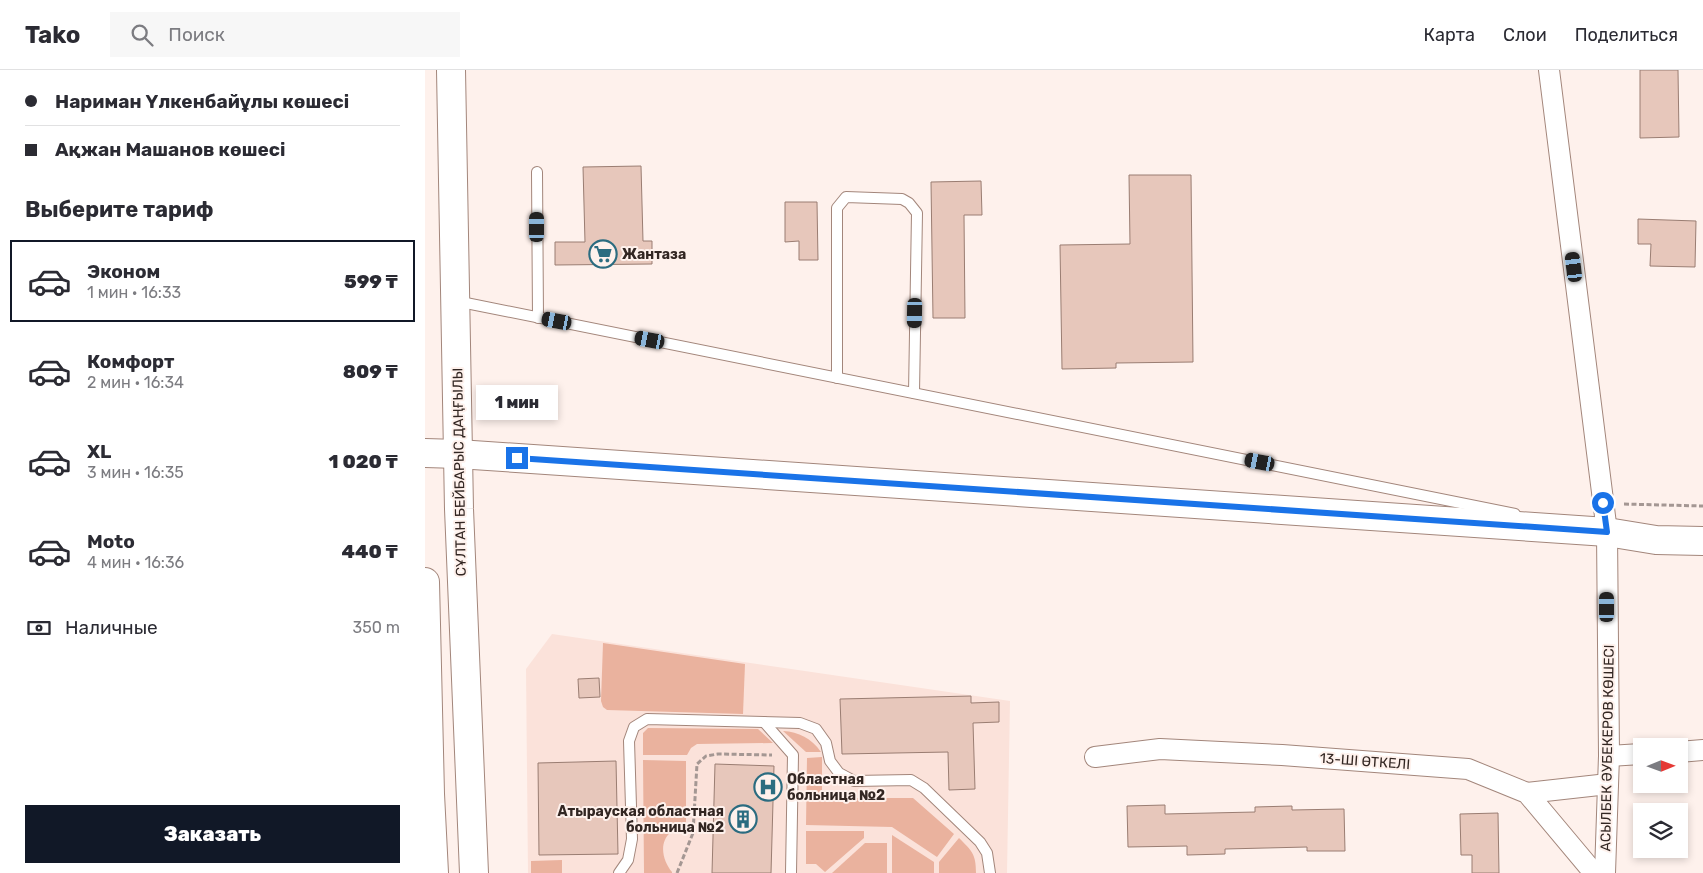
<!DOCTYPE html>
<html lang="ru">
<meta charset="utf-8">
<style>
:root{--surface:#fff;--page:#f7f7f7;--text:#2b2b33;--muted:#7c7c81;--line:#e1e1e2;--accent:#111827}
body{margin:0;font-family:Rubik,sans-serif;background:var(--page);color:var(--text);height:100vh;display:flex;flex-direction:column;font-size:19px;white-space:nowrap}
*{box-sizing:border-box;margin:0}
p{font-size:16px;color:var(--muted)}
.icon{flex:none;width:28px;height:28px;fill:none;stroke:currentColor;stroke-width:2;stroke-linecap:round;stroke-linejoin:round}
.map{position:relative;flex:1;overflow:hidden}
.side{display:flex;flex-direction:column;background:var(--surface);width:425px}
.side>*{flex:none}
.top-card{display:grid;align-content:center;height:110px;padding:0 25px;background:var(--surface)}
.needle{width:32px;rotate:89deg}
.controls{position:absolute;left:1208px;top:668px;display:grid;gap:10px}
.controls a{display:grid;place-items:center;width:55px;height:55px;border-radius:0px;background:var(--surface);box-shadow:0 2px 8px #0003;font-size:25px}
.end{position:absolute;width:22px;height:22px;margin:-11px;border:6px solid #1a73e8;background:#fff;box-shadow:0 0 0 2px #fff}
.from{border-radius:50%}
.bubble{position:absolute;height:35px;border-radius:0px;background:var(--surface);box-shadow:0 2px 8px #0003;font-size:16px;font-weight:800;line-height:35px;text-align:center}
.car{position:absolute;width:15px;height:30px;margin:-15px -8px;border-radius:6px;box-shadow:0 0 4px 1px #0007;background:linear-gradient(#222 24%,#8ab4d8 0 40%,#222 0 76%,#8ab4d8 0 86%,#222 0)}
.top-card b{display:flex;align-items:center;gap:18px;height:48px;font-size:19px}
.top-card b+b{border-top:1px solid var(--line)}
.top-card i{width:12px;height:12px;background:var(--text)}
ul{padding:0;list-style:none}
li{display:flex;align-items:center;gap:15px;height:82px;margin:0 10px 8px;padding:0 15px;border:2px solid transparent;border-radius:0px}
li div{flex:1}
li b{display:block;font-size:19px}
li em{font-style:normal;font-weight:800}
li.on{border-color:var(--accent)}
li>.icon{width:45px;height:45px;stroke-width:1.5}
h2{padding:0 25px;font-size:22px;line-height:60px}
.pay{display:flex;align-items:center;gap:12px;height:55px;padding:0 25px;font-size:19px}
.pay p{margin-inline-start:auto}
.cta{display:flex;gap:10px;margin-top:auto;padding:10px 25px}
.cta a{flex:1;height:58px;border-radius:0px;background:var(--accent);color:#fff;font-size:20px;font-weight:800;line-height:58px;text-align:center}
header{display:flex;align-items:center;gap:30px;box-sizing:border-box;height:70px;padding:0 25px;background:var(--surface);border-bottom:1px solid var(--line)}
header strong{font-size:24px}
nav{display:flex;gap:28px;margin-inline-start:auto;font-size:18px}
.search{width:350px;height:45px;background:var(--page);display:flex;align-items:center;gap:12px;box-sizing:border-box;padding:0 18px;border-radius:0px;color:var(--muted);font-size:19px}
main{display:flex;flex:1;min-height:0}
.map>svg:first-child{display:block}
.built{fill:#fbe2da}
.green{fill:#eab29e}
.building{fill:#e7c7bb;stroke:#9a7d72}
.lines{fill:none;stroke-linecap:round;stroke-linejoin:round}
.lane-casing{stroke:#a3867b;stroke-width:12}
.street-casing{stroke:#a3867b;stroke-width:22}
.secondary-casing{stroke:#a3867b;stroke-width:30}
.primary-casing{stroke:#a3867b;stroke-width:30}
.path{stroke:#a49793;stroke-width:3;stroke-dasharray:5 2.5;stroke-linecap:butt}
.lane{stroke:#fff;stroke-width:10}
.street{stroke:#fff;stroke-width:20}
.secondary{stroke:#fff;stroke-width:28}
.primary{stroke:#fff;stroke-width:28}
.route{stroke:#1a73e8;stroke-width:6}
.labels{text-anchor:middle;stroke-width:4;stroke-linejoin:round;paint-order:stroke}
.poi-label{font-size:14px;font-weight:bold;fill:#322622;stroke:#fef1ec;text-anchor:start}
.street-label{font-size:14px;fill:#322622;stroke:#fef1ec}
</style>
<header>
<strong>Tako</strong>
<div class="search"><svg class="icon" aria-label="search" viewBox="0 0 24 24"><circle cx="10" cy="10" r="6"/><path d="M15 15l6 6"/></svg>Поиск</div>
<nav><a>Карта</a><a>Слои</a><a>Поделиться</a></nav>
</header>
<main>
<section class="side">
<div class="top-card">
<b><i class="from"></i>Нариман Үлкенбайұлы көшесі</b>
<b><i></i>Ақжан Машанов көшесі</b>
</div>
<h2>Выберите тариф</h2>
<ul>
<li class="on"><svg class="icon" aria-label="car" viewBox="0 0 24 24"><path d="M5 17H2v-5l4-1 3-4h7l3 4 3 1v5h-3M9 17h6M6 11h13"/><circle cx="7" cy="17" r="2"/><circle cx="17" cy="17" r="2"/></svg><div><b>Эконом</b><p>1 мин · 16:33</p></div><em>599 ₸</em></li>
<li><svg class="icon" aria-label="car" viewBox="0 0 24 24"><path d="M5 17H2v-5l4-1 3-4h7l3 4 3 1v5h-3M9 17h6M6 11h13"/><circle cx="7" cy="17" r="2"/><circle cx="17" cy="17" r="2"/></svg><div><b>Комфорт</b><p>2 мин · 16:34</p></div><em>809 ₸</em></li>
<li><svg class="icon" aria-label="car" viewBox="0 0 24 24"><path d="M5 17H2v-5l4-1 3-4h7l3 4 3 1v5h-3M9 17h6M6 11h13"/><circle cx="7" cy="17" r="2"/><circle cx="17" cy="17" r="2"/></svg><div><b>XL</b><p>3 мин · 16:35</p></div><em>1 020 ₸</em></li>
<li><svg class="icon" aria-label="car" viewBox="0 0 24 24"><path d="M5 17H2v-5l4-1 3-4h7l3 4 3 1v5h-3M9 17h6M6 11h13"/><circle cx="7" cy="17" r="2"/><circle cx="17" cy="17" r="2"/></svg><div><b>Moto</b><p>4 мин · 16:36</p></div><em>440 ₸</em></li>
</ul>
<div class="pay"><svg class="icon" aria-label="cash" viewBox="0 0 24 24"><path d="M3 7h18v10H3z"/><circle cx="12" cy="12" r="2"/></svg>Наличные<p>350 m</p></div>
<div class="cta"><a>Заказать</a></div>
</section>
<div class="map">
<svg width="1278" height="803" viewBox="0 0 1278 803">
<rect width="100%" height="100%" fill="#fef1ec"/>
<!-- built -->
<path class="built" d="M 127,564 L 585,631 L 582,803 L 103,803 L 101,599 Z"/>
<!-- green -->
<g class="green">
<path d="M 178,573 L 320,594 L 318,644 L 182,640 L 178,637 L 176,631 Z"/>
<path d="M 223,658 L 333,659 L 348,673 L 272,674 L 266,678 L 262,685 L 218,685 L 218,663 Z"/>
<path d="M 358,661 C 374,662 386,668 396,682 L 381,682 Z"/>
<path d="M 397,687 L 397,728 L 488,728 L 529,764 L 512,787 L 467,757 L 381,755 L 382,688 Z"/>
<path d="M 218,690 L 261,691 L 261,758 C 256,759 250,759 246,762 C 233,773 238,791 247,802 L 247,803 L 219,803 Z"/>
<path d="M 381,761 L 439,761 L 439,768 L 400,802 L 391,794 L 381,794 Z"/>
<path d="M 467,765 L 509,792 L 509,803 L 467,803 Z"/>
<path d="M 534,768 C 547,781 551,784 551,803 L 514,803 L 514,792 Z"/>
<path d="M 440,773 L 462,773 L 462,803 L 407,803 Z"/>
<path d="M 137,790 L 137,803 L 106,803 L 106,791 Z"/>
</g>
<!-- building -->
<g class="building">
<path d="M 1215,0 L 1253,0 L 1254,67 L 1215,68 Z"/>
<path d="M 216,96 L 218,171 L 227,171 L 227,194 L 130,195 L 130,172 L 160,172 L 158,97 Z"/>
<path d="M 704,105 L 766,105 L 768,292 L 691,293 L 691,298 L 637,299 L 635,175 L 705,174 Z"/>
<path d="M 556,111 L 557,145 L 539,145 L 540,248 L 508,248 L 506,112 Z"/>
<path d="M 360,132 L 392,132 L 393,190 L 374,190 L 374,171 L 360,172 Z"/>
<path d="M 1213,149 L 1271,151 L 1270,197 L 1225,196 L 1226,174 L 1213,174 Z"/>
<path d="M 174,608 L 175,627 L 154,628 L 153,609 Z"/>
<path d="M 546,626 L 546,633 L 574,632 L 574,652 L 548,653 L 550,719 L 524,720 L 523,682 L 417,684 L 415,629 Z"/>
<path d="M 191,691 L 193,784 L 114,785 L 113,693 Z"/>
<path d="M 290,694 L 349,696 L 346,803 L 287,803 Z"/>
<path d="M 740,735 L 740,744 L 830,742 L 830,737 L 867,736 L 867,740 L 919,739 L 920,781 L 882,781 L 882,777 L 800,779 L 800,784 L 762,785 L 762,776 L 703,777 L 702,736 Z"/>
<path d="M 1073,743 L 1074,803 L 1047,803 L 1047,785 L 1036,785 L 1035,744 Z"/>
</g>
<g class="lines">
<!-- lane casing -->
<g class="lane-casing">
<g id="lane">
<path d="M 112,102 L 113,248"/>
<path d="M 31,231 L 1090,444"/>
<path d="M 412,308 L 412,138 L 421,127 L 477,129 L 484,133 L 492,143 L 489,323"/>
<path d="M 339,652 L 368,685 L 366,803"/>
<path d="M 194,803 L 203,790 L 207,769 L 204,671 L 209,657 L 222,649 L 375,653 L 391,659 L 401,673 L 405,691 L 414,703 L 429,711 L 486,710 L 499,718 L 555,772 L 562,783 L 565,803"/>
</g>
</g>
<!-- street casing -->
<g class="street-casing">
<g id="street">
<path d="M 1124,0 L 1182,462 L 1184,686 L 1180,803"/>
<path d="M 1254,682 L 1278,680"/>
<path d="M 1184,686 L 1216,684"/>
<path d="M 670,687 L 735,679 L 857,685 L 1043,699 L 1102,723 L 1169,803"/>
<path d="M 1102,723 L 1183,714"/>
</g>
</g>
<!-- secondary casing -->
<g class="secondary-casing">
<path id="secondary" d="M 0,383 L 33,384 L 1182,462 L 1231,470 L 1278,471"/>
</g>
<!-- primary casing -->
<g class="primary-casing">
<g id="primary">
<path d="M 26,0 L 34,439 L 49,803"/>
<path d="M 0,512 L 5,724 L 9,803"/>
</g>
</g>
<!-- path -->
<g class="path">
<path d="M 1199,434 L 1278,436"/>
<path d="M 252,803 L 268,763 L 272,694 L 281,686 L 293,684 L 347,685"/>
</g>
<!-- lane -->
<use href="#lane" class="lane"/>
<!-- street -->
<use href="#street" class="street"/>
<!-- secondary -->
<use href="#secondary" class="secondary"/>
<!-- primary -->
<use href="#primary" class="primary"/>
</g>
<g class="lines">
<!-- route -->
<path class="route" d="M 92,388 L 1182,462 L 1178,433"/>
</g>
<!-- icons -->
<defs>
<g id="supermarket-ring" transform="scale(1.4375)"><circle r="9.5" fill="#fef1ec" stroke="#2b6c80" stroke-width="1.5"/><path d="M-6-5.5h2.5l.6 2H6L4.5 2H-2.5L-4.4-4H-6ZM-1.5 3.2a1.3 1.3 0 1 0 .1 0ZM3 3.2a1.3 1.3 0 1 0 .1 0Z" fill="#2b6c80"/></g>
<g id="hospital-ring" transform="scale(1.4375)"><circle r="9.5" fill="#fef1ec" stroke="#2b6c80" stroke-width="1.5"/><path d="M-5-5h3v3.5h4V-5h3V5h-3V1.5h-4V5h-3Z" fill="#2b6c80"/></g>
<g id="building-ring" transform="scale(1.4375)"><circle r="9.5" fill="#fef1ec" stroke="#2b6c80" stroke-width="1.5"/><path d="M-4-6H4V6H1V3H-1V6H-4ZM-2.5-4.3h1.7v1.8h-1.7ZM.8-4.3h1.7v1.8H.8ZM-2.5-1h1.7V.8h-1.7ZM.8-1h1.7V.8H.8Z" fill="#2b6c80"/></g>
</defs>
<g fill-rule="evenodd">
<use href="#supermarket-ring" x="178" y="184"/>
<use href="#hospital-ring" x="343" y="717"/>
<use href="#building-ring" x="318" y="749"/>
</g>
<g class="labels">
<!-- poi labels -->
<g class="poi-label">
<text x="197" y="189">Жантаза</text>
<text x="362" y="714">Областная<tspan x="362" dy="16">больница №2</tspan></text>
<text x="299" y="746" text-anchor="end">Атырауская областная<tspan x="299" dy="16">больница №2</tspan></text>
</g>
<!-- street labels -->
<g class="street-label">
<text transform="translate(34 402) rotate(-91)" y="5">СҰЛТАН БЕЙБАРЫС ДАҢҒЫЛЫ</text>
<text transform="translate(1182 678) rotate(-89)" y="5">АСЫЛБЕК ӘУБЕКЕРОВ КӨШЕСІ</text>
<text transform="translate(940 691) rotate(4)" y="5">13-ШІ ӨТКЕЛІ</text>
</g>
</g>
</svg>
<div class="controls">
<a><svg class="needle" viewBox="-14 -14 28 28"><path d="M0-13l5 13h-10z" fill="#e53935"/><path d="M0 13l5-13h-10z" fill="#7c7c81"/></svg></a>
<a><svg class="icon" aria-label="layers" viewBox="0 0 24 24"><path d="M12 4l9 5-9 5-9-5zM3 14l9 5 9-5"/></svg></a>
</div>
<i class="end from" style="left:1178px;top:433px"></i>
<i class="end" style="left:92px;top:388px"></i>
<div class="bubble" style="left:51px;top:315px;width:82px">1 мин</div>
<i class="car" style="left:112px;top:157px;rotate:0deg"></i>
<i class="car" style="left:1149px;top:197px;rotate:353deg"></i>
<i class="car" style="left:490px;top:243px;rotate:181deg"></i>
<i class="car" style="left:132px;top:251px;rotate:281deg"></i>
<i class="car" style="left:225px;top:270px;rotate:281deg"></i>
<i class="car" style="left:835px;top:392px;rotate:281deg"></i>
<i class="car" style="left:1182px;top:537px;rotate:0deg"></i>
</div>
</main>
